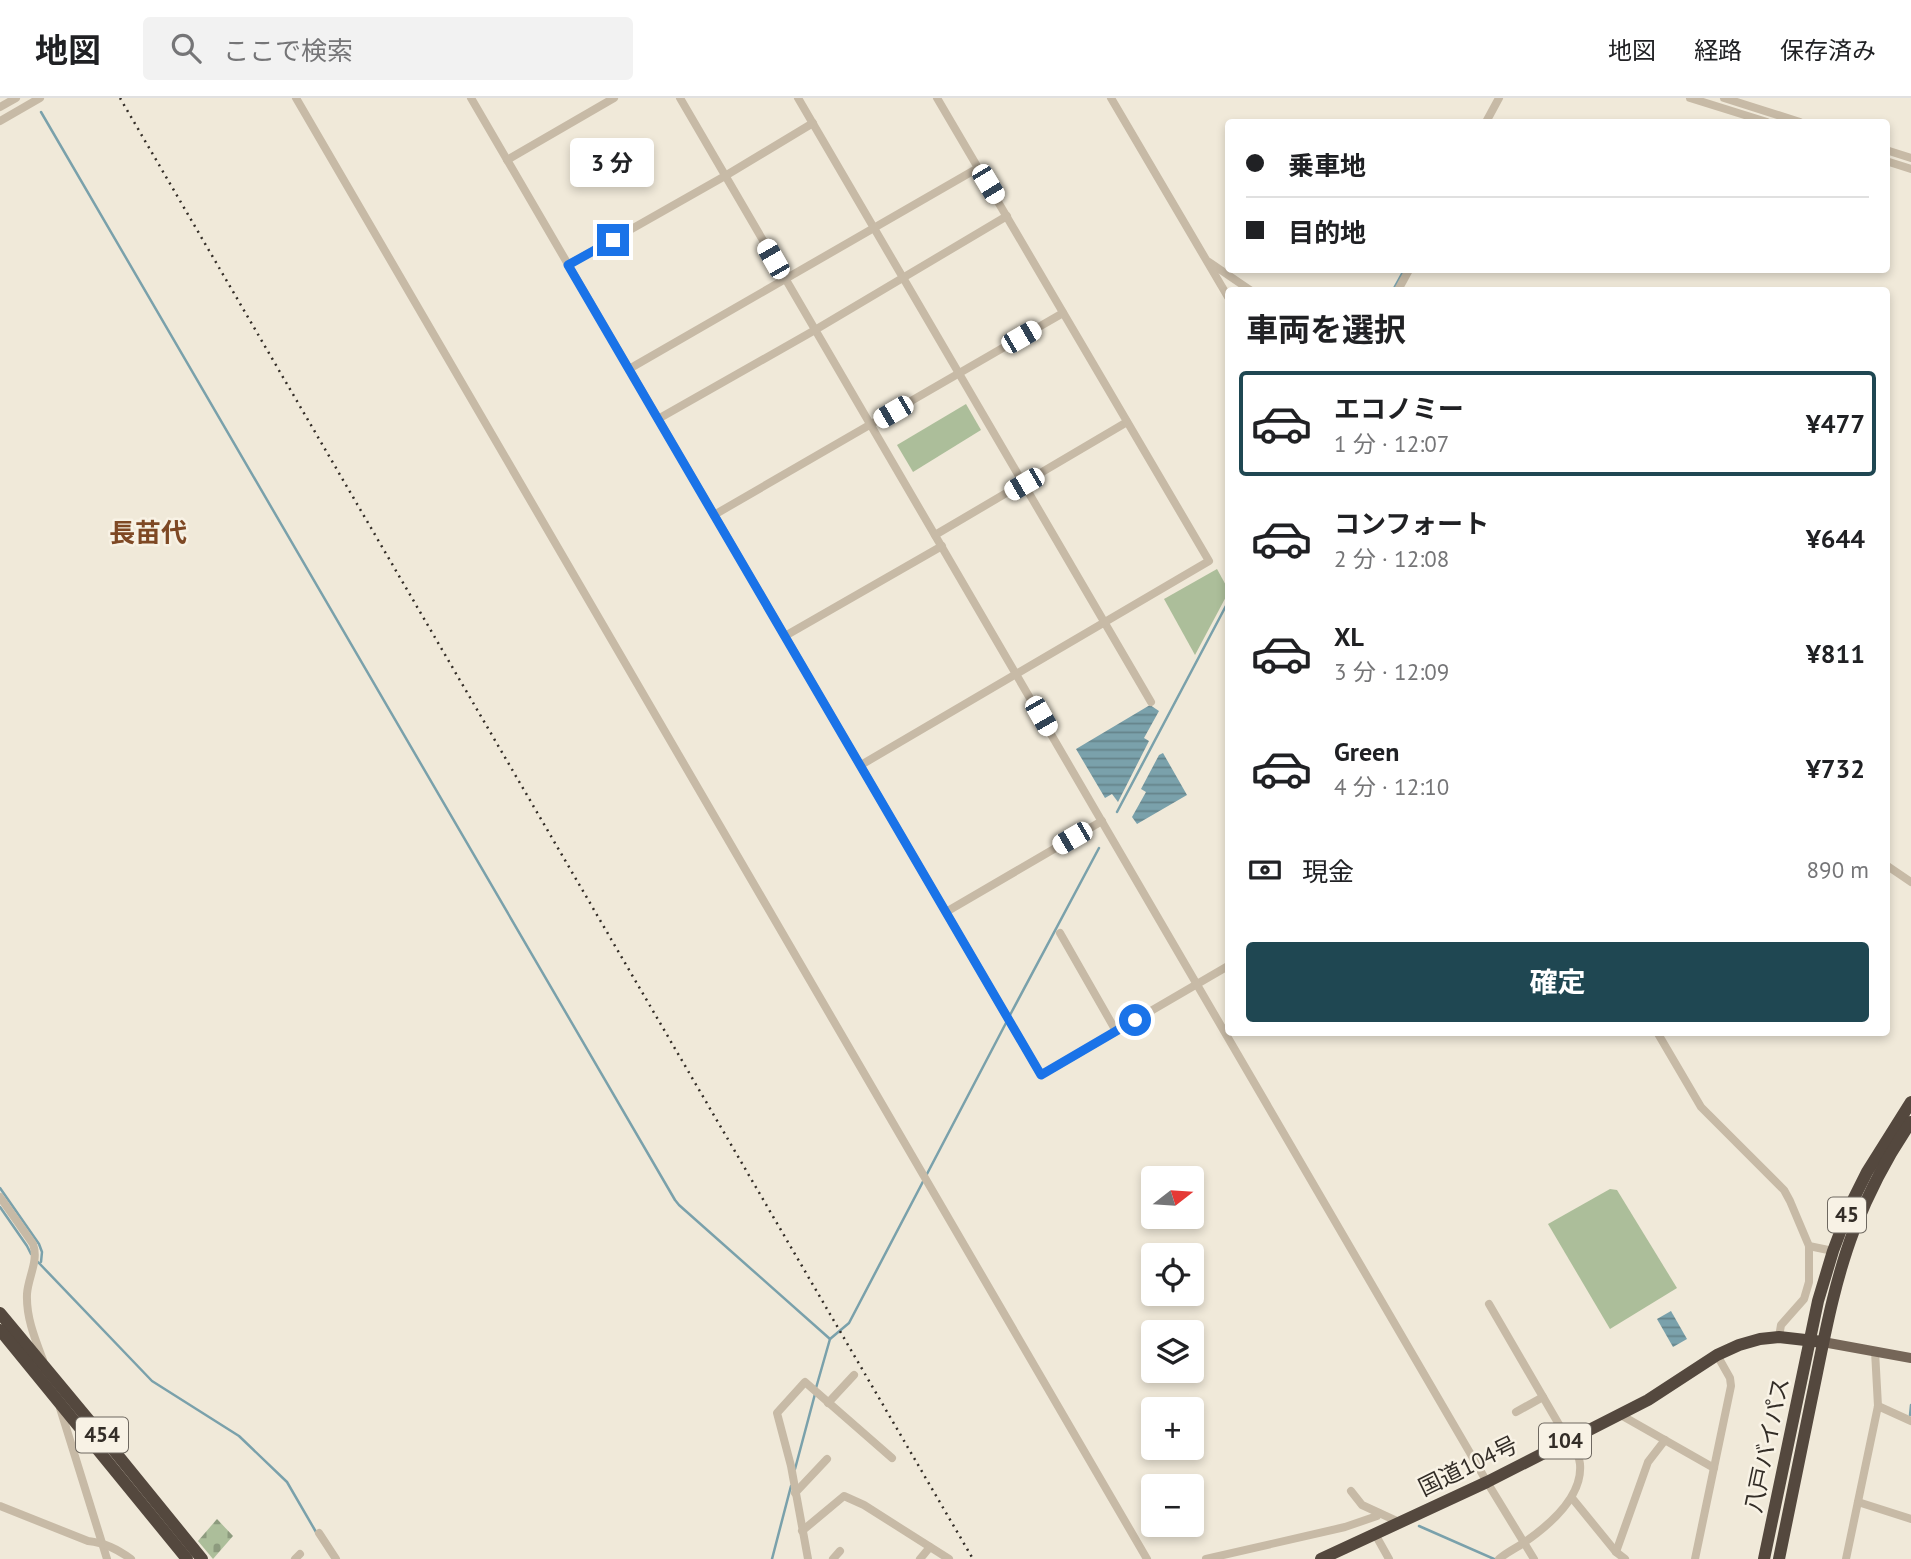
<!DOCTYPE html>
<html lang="ja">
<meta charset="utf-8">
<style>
:root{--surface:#fff;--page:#f2f2f2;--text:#202124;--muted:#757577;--line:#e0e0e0;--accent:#1f4752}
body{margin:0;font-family:"PT Sans","Noto Sans JP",sans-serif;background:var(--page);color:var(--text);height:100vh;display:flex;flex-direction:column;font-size:26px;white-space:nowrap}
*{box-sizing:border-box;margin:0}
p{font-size:23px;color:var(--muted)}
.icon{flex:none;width:38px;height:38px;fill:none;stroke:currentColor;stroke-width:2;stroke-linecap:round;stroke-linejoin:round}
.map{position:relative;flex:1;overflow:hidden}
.details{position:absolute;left:1225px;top:189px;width:665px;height:749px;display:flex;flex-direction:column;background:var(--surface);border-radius:7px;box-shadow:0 4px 10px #0003}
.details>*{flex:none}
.guide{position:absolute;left:1225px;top:21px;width:665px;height:154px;border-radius:7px;box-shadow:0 4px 10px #0003;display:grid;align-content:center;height:154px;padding:0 21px;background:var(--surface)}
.needle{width:46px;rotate:73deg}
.buttons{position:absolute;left:1141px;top:1068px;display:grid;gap:14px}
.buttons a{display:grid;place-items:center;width:63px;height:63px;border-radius:7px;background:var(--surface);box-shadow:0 4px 10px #0003;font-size:35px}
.end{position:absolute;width:32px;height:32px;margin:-16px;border:9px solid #1a73e8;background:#fff;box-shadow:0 0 0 4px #fff}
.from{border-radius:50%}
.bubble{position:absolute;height:49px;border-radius:7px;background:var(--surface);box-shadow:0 4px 10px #0003;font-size:23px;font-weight:700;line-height:49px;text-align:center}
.car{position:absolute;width:21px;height:42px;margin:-21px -10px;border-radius:9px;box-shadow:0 0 5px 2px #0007;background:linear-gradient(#fff 24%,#345 0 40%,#fff 0 76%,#345 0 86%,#fff 0)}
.guide b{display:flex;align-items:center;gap:24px;height:66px;font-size:26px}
.guide b+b{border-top:2px solid var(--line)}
.guide i{width:18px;height:18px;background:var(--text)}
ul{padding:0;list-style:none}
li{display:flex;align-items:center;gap:21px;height:105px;margin:0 14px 10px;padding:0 7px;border:4px solid transparent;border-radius:7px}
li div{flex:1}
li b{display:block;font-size:26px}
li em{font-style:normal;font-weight:700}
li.selected{border-color:var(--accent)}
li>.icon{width:63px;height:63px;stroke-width:1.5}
h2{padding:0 21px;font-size:32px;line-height:84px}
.pay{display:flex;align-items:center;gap:18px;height:77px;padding:0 21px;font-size:26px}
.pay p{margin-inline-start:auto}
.primary-button{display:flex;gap:14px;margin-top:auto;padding:14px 21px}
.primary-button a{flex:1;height:80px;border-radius:7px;background:var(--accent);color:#fff;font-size:28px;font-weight:700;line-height:80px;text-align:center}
header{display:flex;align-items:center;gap:42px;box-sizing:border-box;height:98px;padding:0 35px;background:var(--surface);border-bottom:2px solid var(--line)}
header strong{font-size:33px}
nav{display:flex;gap:38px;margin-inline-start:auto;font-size:24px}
.search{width:490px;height:63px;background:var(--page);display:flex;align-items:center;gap:18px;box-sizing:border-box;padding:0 24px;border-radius:7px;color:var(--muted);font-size:26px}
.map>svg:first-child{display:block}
.cemetery{fill:url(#cemetery-stones)}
.park{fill:#acbe9a}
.water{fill:url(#water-rules)}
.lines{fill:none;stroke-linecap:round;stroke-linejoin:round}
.stream{stroke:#7aa1ab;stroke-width:2.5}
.minor{stroke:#c7baa6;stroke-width:8}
.major{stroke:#756658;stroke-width:10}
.highway{stroke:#54483e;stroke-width:12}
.rail{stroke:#332d27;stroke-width:2.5;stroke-dasharray:2 5;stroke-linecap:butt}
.route{stroke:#1a73e8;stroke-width:9}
.labels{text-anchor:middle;stroke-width:5;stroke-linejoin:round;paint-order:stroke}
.shield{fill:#f8f2e5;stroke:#6e6860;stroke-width:2}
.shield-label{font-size:21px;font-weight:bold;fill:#332d27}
.street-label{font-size:23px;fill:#332d27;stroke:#f8f2e5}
.quarter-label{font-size:26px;font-weight:bold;fill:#7e4824;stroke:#f8f2e5}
</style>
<header>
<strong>地図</strong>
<div class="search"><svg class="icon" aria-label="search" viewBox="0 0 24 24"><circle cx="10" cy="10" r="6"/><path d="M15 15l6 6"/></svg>ここで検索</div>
<nav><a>地図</a><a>経路</a><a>保存済み</a></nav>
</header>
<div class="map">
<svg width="1911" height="1461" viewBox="0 0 1911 1461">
<defs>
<pattern id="cemetery-stones" width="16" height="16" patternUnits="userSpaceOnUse" patternTransform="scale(1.75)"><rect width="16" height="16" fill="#acbe9a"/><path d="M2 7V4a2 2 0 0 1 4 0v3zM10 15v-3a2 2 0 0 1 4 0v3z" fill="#8d9b7e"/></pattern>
<pattern id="water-rules" width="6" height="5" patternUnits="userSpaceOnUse" patternTransform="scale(1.75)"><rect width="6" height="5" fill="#7aa1ab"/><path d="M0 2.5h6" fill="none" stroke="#65848b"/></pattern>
</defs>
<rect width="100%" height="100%" fill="#f0e9d9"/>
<!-- cemetery -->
<path class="cemetery" d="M 217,1421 L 233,1438 L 213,1461 L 198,1443 Z"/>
<!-- park -->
<g class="park">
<path d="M 966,306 L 981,332 L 913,374 L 897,347 Z"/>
<path d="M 1217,471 L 1228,491 L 1228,495 L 1195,557 L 1164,501 Z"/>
<path d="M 1610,1091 L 1617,1092 L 1677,1190 L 1610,1231 L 1548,1126 Z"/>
</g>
<!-- water -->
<g class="water">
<path d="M 1150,607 L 1159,613 L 1144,640 L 1149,643 L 1118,704 L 1112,696 L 1105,700 L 1076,651 Z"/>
<path d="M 1163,655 L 1187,697 L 1137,726 L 1132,719 L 1146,694 L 1141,691 L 1159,657 Z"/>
<path d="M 1671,1213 L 1687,1241 L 1673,1249 L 1657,1221 Z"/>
</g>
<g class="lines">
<!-- stream -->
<g class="stream">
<path d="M 41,14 L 675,1102 L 679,1107 L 830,1241"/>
<path d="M 1393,192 L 1404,172"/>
<path d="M 1117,714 L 1228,504"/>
<path d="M 1010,917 L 1099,750"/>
<path d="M 0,1090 L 39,1146 L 42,1154 L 41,1164"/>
<path d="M 0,1109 L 27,1148 L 31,1156"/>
<path d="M 38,1164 L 152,1283 L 239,1338 L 287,1384 L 316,1434"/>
<path d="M 816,1290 L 830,1241 L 849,1225 L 1007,923"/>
<path d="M 1910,1317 L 1911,1307"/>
<path d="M 795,1371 L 815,1296"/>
<path d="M 1419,1428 L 1494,1461"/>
<path d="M 772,1461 L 791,1388"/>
</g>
<!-- minor -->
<g class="minor">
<path d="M 296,0 L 1147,1461"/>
<path d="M 471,0 L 1041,977 L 1228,868"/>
<path d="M 680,0 L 1487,1384 L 1534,1461"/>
<path d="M 798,0 L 1151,604"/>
<path d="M 1111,0 L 1228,199"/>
<path d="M 1690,0 L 1767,24"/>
<path d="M 1724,0 L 1800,24"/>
<path d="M 0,9 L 16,0"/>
<path d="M 0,23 L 40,0"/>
<path d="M 1486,24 L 1499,0"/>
<path d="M 1886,52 L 1911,60"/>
<path d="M 507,62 L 614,0"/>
<path d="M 1886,63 L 1911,71"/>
<path d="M 1209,164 L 1250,192"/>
<path d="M 568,167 L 725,78 L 813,25"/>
<path d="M 1398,192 L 1409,172"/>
<path d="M 629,271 L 978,70"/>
<path d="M 658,321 L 815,232 L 1007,118"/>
<path d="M 714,417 L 1063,215"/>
<path d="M 935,437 L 1127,324"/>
<path d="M 785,538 L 942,448"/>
<path d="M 861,667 L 1209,463 L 937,0"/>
<path d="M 1886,767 L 1911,784"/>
<path d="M 946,814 L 1102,723"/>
<path d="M 1060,835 L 1116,933"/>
<path d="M 1657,934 L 1701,1009 L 1784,1092 L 1790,1103 L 1809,1148 L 1833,1153"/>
<path d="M 0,1099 L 33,1146 C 39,1163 28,1179 27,1196 C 26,1219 35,1241 43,1262"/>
<path d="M 1489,1206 L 1568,1342"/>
<path d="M 1779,1239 L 1781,1227 L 1804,1201 L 1809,1184 L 1809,1148"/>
<path d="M 828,1305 L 854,1277"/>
<path d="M 1878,1308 L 1911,1323"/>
<path d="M 60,1310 L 107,1461"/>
<path d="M 1516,1314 L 1543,1299"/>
<path d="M 1619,1316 L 1714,1370"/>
<path d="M 1351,1393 L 1362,1407 L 1401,1425"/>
<path d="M 795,1395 L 827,1361"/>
<path d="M 1572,1400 L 1616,1454 L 1625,1461"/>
<path d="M 1858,1404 L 1911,1421"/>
<path d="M 0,1408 L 88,1443 C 105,1445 117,1451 131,1461"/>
<path d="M 802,1433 L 844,1398 L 864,1407 L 949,1461"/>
<path d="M 319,1435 L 336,1461"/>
<path d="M 1375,1436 L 1389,1461"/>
<path d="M 1616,1454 L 1648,1364 L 1665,1342"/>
<path d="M 295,1461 L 300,1456"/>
<path d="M 808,1461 L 791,1368 L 777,1315 L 805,1284 L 892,1360"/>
<path d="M 833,1461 L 840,1453"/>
<path d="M 920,1461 L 930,1449"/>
<path d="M 1206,1461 L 1345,1429 L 1377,1418 L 1379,1415"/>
<path d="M 1499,1461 C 1506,1455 1514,1451 1522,1446 C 1547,1429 1583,1400 1580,1366 C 1579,1357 1575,1349 1571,1340"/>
<path d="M 1695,1461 L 1731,1288 L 1730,1280 L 1717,1257"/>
<path d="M 1846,1461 L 1878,1308 L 1875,1253"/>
</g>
<!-- major -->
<path class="major" d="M 1823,1244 L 1911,1260"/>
<!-- highway -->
<g class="highway">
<path d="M 0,1215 L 103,1339 L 202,1461"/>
<path d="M 0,1232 L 187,1461"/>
<path d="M 1321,1461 L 1487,1384 L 1648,1302 L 1717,1257 L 1739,1247 L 1760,1241 L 1779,1239 L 1823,1244"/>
<path d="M 1764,1461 L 1818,1203 L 1833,1153 L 1850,1108 L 1867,1074 L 1911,1004"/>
<path d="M 1779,1461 C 1790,1409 1800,1356 1811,1304 C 1823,1247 1833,1187 1854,1132 C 1869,1094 1888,1057 1911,1024"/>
</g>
<!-- rail -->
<path class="rail" d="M 120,0 L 973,1461"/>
</g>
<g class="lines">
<!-- route -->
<path class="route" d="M 613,142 L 568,167 L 1041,977 L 1135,922"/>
</g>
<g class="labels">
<!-- shield labels -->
<g class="shield">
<rect x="1828" y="1099.5" width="38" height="35" rx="5"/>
<rect x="76" y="1319.5" width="52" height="35" rx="5"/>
<rect x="1539" y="1325.5" width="52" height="35" rx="5"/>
</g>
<g class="shield-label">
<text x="1847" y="1124">45</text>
<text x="102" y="1344">454</text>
<text x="1565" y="1350">104</text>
</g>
<!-- street labels -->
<g class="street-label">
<text transform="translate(1767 1347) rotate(-78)" y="8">八戸バイパス</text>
<text transform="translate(1468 1368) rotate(-26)" y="8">国道104号</text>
</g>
<!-- quarter labels -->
<g class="quarter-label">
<text x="148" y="444">長苗代</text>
</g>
</g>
</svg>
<div class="buttons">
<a><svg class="needle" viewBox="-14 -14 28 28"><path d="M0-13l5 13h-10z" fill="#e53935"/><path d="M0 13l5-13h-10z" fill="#757577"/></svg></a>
<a><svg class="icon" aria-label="locate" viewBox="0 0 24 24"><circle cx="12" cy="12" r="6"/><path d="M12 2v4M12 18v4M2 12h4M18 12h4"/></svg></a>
<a><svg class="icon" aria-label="layers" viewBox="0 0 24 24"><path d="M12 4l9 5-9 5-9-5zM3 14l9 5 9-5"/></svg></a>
<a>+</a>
<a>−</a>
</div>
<i class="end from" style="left:1135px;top:922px"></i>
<i class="end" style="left:613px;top:142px"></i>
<div class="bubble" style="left:570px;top:40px;width:84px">3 分</div>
<i class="car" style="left:988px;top:86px;rotate:149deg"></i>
<i class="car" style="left:773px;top:161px;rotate:330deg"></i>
<i class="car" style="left:1021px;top:239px;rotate:60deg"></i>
<i class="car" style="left:893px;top:314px;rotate:240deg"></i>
<i class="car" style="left:1024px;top:386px;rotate:240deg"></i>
<i class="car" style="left:1041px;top:618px;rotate:150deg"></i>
<i class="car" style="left:1072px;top:740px;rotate:240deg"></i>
<div class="guide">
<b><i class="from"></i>乗車地</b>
<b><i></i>目的地</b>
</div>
<section class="details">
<h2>車両を選択</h2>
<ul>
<li class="selected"><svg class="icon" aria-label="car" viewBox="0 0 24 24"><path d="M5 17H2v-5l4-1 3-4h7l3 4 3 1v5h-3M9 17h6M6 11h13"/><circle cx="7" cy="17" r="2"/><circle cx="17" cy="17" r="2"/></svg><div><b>エコノミー</b><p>1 分 · 12:07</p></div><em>¥477</em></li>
<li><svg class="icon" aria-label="car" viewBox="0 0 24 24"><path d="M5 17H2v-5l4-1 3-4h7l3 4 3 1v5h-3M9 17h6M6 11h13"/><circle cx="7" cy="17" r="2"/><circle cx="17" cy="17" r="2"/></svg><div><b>コンフォート</b><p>2 分 · 12:08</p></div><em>¥644</em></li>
<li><svg class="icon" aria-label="car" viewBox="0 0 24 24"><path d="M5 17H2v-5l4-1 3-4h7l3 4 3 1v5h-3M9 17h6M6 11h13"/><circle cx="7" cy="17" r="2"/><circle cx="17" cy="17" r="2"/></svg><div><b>XL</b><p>3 分 · 12:09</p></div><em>¥811</em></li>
<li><svg class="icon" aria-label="car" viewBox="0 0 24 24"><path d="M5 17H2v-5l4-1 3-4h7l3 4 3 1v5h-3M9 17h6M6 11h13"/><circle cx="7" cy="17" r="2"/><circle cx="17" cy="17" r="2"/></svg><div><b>Green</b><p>4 分 · 12:10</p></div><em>¥732</em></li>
</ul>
<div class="pay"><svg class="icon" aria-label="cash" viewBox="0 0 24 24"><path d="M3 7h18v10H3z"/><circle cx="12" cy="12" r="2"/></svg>現金<p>890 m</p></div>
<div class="primary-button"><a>確定</a></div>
</section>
</div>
